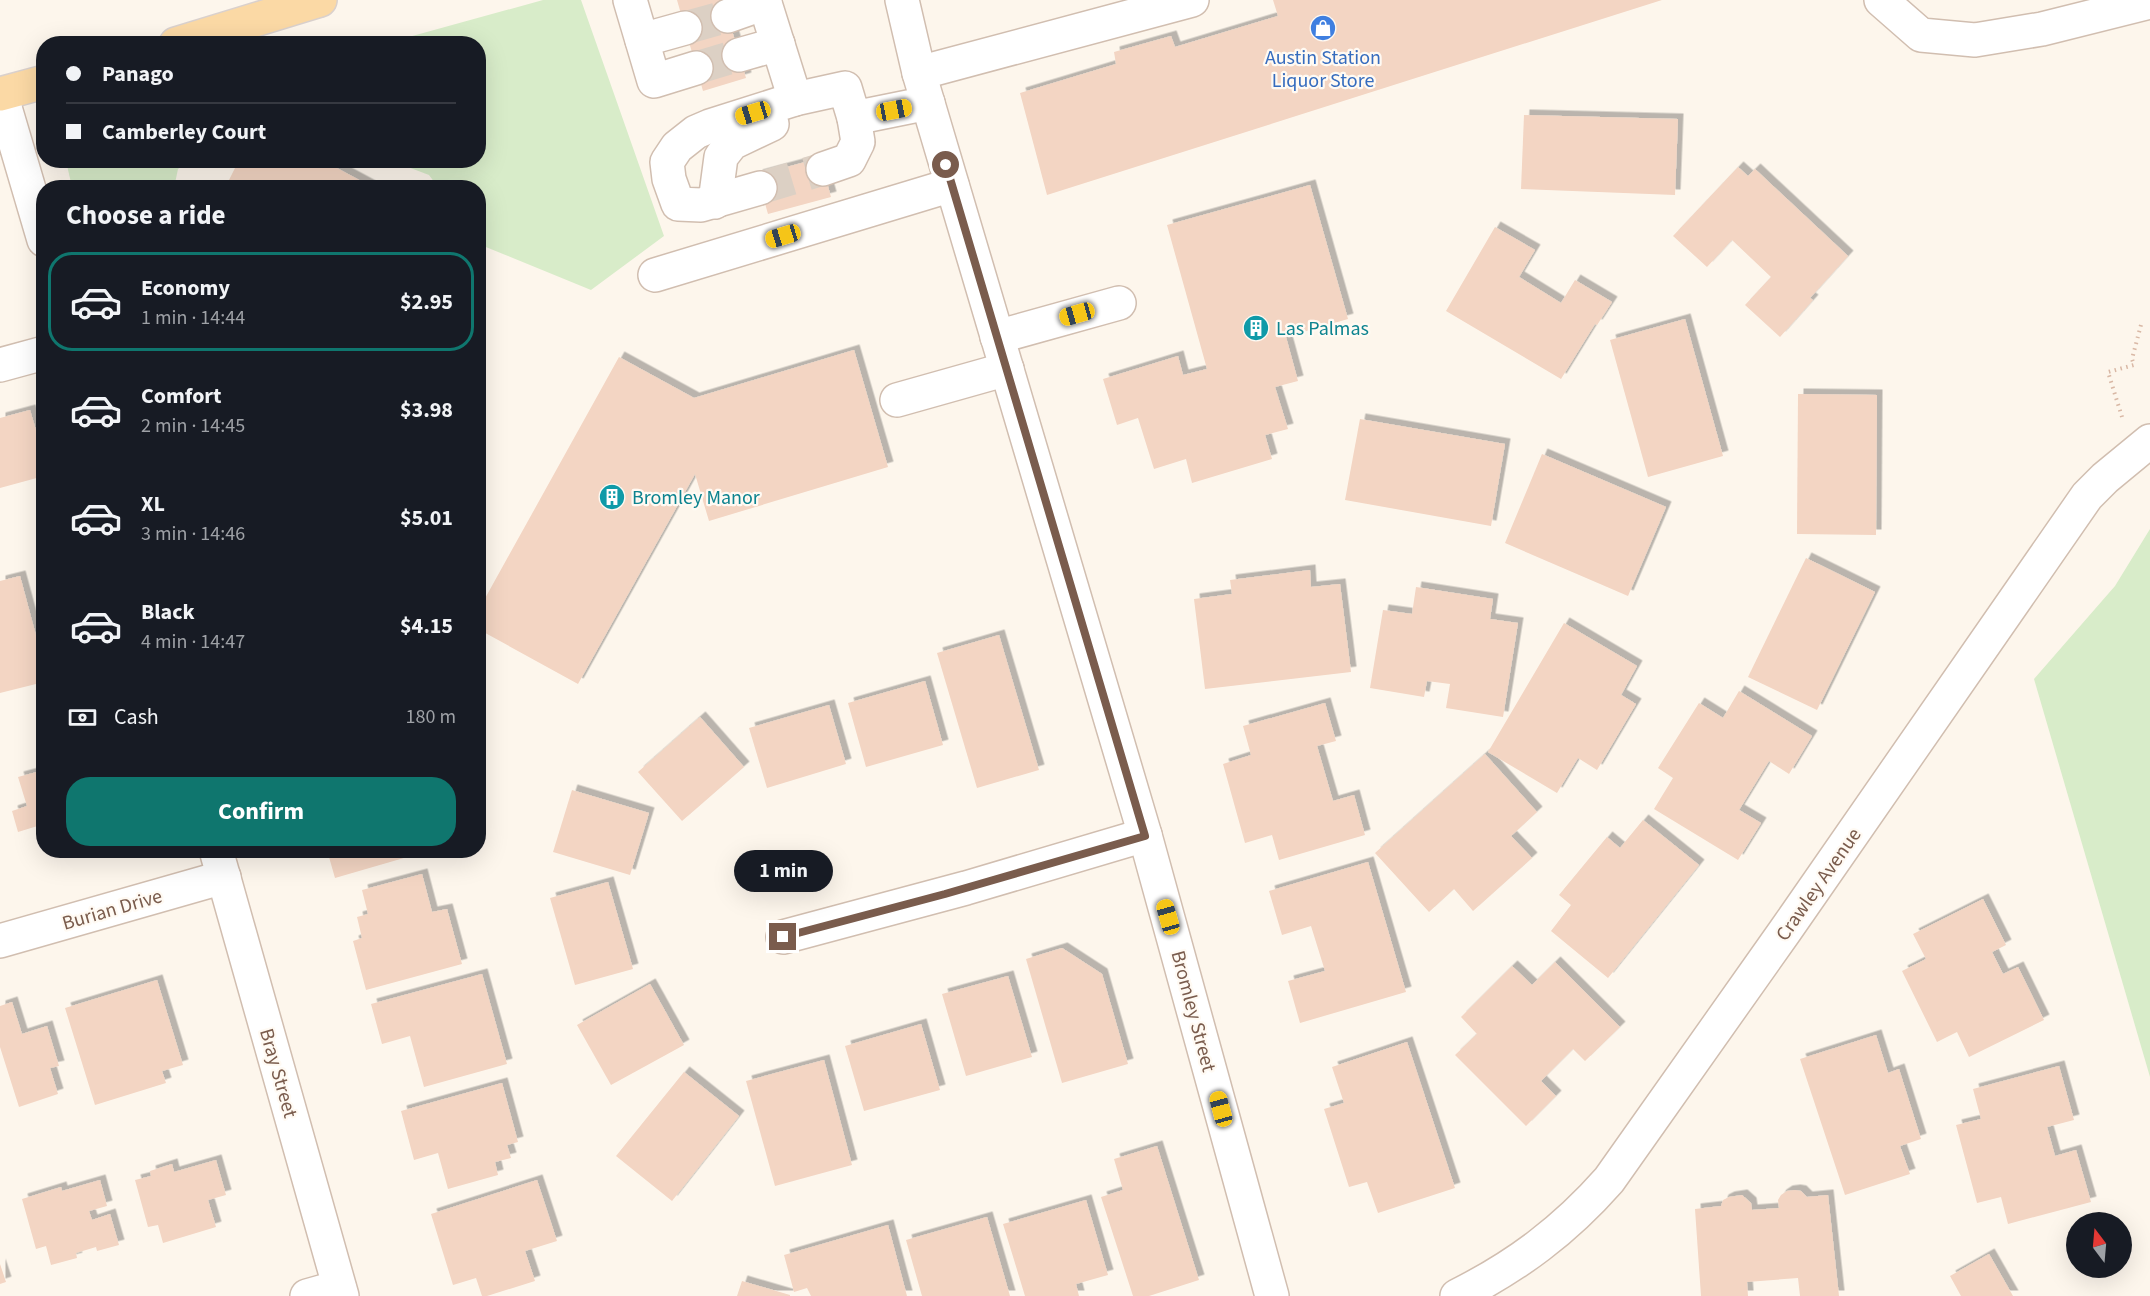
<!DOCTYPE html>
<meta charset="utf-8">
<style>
:root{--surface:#171b24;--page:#242831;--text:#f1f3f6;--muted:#9ea1a6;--line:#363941;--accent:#0f766e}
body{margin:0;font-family:"Source Sans 3",sans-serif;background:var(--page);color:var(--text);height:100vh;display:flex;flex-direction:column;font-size:22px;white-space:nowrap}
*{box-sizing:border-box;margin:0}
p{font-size:20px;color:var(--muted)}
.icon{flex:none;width:33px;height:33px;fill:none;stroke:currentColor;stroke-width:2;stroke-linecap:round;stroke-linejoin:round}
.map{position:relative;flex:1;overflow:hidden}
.side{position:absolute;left:36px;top:180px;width:450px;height:678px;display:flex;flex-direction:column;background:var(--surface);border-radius:24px;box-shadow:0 6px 24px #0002}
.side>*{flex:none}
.guide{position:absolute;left:36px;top:36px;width:450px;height:132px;border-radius:24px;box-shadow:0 6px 24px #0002;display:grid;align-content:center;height:132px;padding:0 30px;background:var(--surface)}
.needle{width:39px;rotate:344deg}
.controls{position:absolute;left:2066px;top:1212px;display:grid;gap:12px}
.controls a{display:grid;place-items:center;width:66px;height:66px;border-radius:50%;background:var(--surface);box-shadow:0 6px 24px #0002;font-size:30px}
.end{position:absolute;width:27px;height:27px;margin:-14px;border:8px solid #7a5c4d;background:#fff;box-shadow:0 0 0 3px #fff}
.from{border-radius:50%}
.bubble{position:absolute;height:42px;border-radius:21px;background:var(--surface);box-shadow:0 6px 24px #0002;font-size:20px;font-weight:700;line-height:42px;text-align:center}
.car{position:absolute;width:18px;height:36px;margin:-18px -9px;border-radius:8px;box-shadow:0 0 4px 2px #0007;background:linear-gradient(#f5c518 24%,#345 0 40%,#f5c518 0 76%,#345 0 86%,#f5c518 0)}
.guide b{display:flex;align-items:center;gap:21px;height:57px;font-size:22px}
.guide b+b{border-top:2px solid var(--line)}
.guide i{width:15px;height:15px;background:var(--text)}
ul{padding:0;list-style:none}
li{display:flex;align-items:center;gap:18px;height:99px;margin:0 12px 9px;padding:0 18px;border:3px solid transparent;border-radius:24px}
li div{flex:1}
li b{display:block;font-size:22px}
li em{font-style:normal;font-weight:700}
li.selected{border-color:var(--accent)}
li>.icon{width:54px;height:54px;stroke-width:1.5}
h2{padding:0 30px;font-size:27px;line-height:72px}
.pay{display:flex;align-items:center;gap:15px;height:66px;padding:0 30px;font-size:22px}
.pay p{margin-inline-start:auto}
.cta{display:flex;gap:12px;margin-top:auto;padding:12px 30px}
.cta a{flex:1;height:69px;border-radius:24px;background:var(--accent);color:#fff;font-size:24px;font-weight:700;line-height:69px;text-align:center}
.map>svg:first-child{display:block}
.green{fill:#d8ecc9}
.building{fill:#f3d5c3;filter:url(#shadow)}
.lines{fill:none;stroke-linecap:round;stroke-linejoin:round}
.minor-tunnel{stroke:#dcd0c4;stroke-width:33;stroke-dasharray:33 16;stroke-linecap:butt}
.minor-casing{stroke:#d1beb0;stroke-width:36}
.major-casing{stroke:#dad1cd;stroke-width:36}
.path{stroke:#d9b8a5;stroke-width:4;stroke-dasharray:1.5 4.5;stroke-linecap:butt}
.minor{stroke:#fff;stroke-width:33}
.major{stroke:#fbd9a5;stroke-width:33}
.route{stroke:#7a5c4d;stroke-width:8}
.labels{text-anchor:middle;stroke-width:4.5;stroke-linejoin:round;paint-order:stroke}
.shop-label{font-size:20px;fill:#366cbe;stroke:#fffaf3}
.culture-label{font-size:20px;fill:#0d838f;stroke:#fffaf3;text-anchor:start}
.street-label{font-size:20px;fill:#7a5c4d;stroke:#fffaf3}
</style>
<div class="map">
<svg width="2150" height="1296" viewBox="0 0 2150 1296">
<defs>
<filter id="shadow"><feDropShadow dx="5.5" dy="-5.5" stdDeviation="0" flood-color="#0004"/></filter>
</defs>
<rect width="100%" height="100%" fill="#fdf6ec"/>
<!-- green -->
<g class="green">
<path d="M 543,0 L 581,0 L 664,236 L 591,290 L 481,245 L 478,242 L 478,188 L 438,187 L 429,175 L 392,161 L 478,160 L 478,44 L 387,43 Z"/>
<path d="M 66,161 L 66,160 L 189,161 L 178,169 L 174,188 L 72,187 Z"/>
<path d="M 2150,529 L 2150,1077 L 2034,679 L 2115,586 Z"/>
</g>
<!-- building -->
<g class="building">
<path d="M 677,0 L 723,0 L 746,78 L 703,91 Z"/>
<path d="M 1273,0 L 1662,0 L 1047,195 L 1020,93 L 1116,64 L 1114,52 L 1171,36 L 1175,47 L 1278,16 Z"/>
<path d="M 1524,115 L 1678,119 L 1675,195 L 1521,189 Z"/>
<path d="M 820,158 L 831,197 L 768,214 L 757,175 Z"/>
<path d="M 239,160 L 266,160 L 277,166 L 280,160 L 322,160 L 374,188 L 225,188 Z"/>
<path d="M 1738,167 L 1748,176 L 1755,169 L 1848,256 L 1810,298 L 1813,300 L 1780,337 L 1745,305 L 1771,277 L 1732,240 L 1707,267 L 1673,236 Z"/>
<path d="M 1310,185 L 1348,319 L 1286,337 L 1298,381 L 1275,387 L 1288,429 L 1265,435 L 1272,459 L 1192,483 L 1186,459 L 1154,469 L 1138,418 L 1117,425 L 1103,379 L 1178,356 L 1183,375 L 1207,369 L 1167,225 Z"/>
<path d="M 1495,227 L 1535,250 L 1519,277 L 1561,303 L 1575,280 L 1612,302 L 1597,325 L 1595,324 L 1561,379 L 1446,311 Z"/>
<path d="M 1685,319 L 1723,456 L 1648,477 L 1610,340 Z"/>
<path d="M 854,350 L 888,467 L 709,521 L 695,474 L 578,684 L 478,629 L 478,611 L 619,357 L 694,398 Z"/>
<path d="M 1798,394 L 1877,395 L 1876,535 L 1797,534 Z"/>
<path d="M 30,410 L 44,457 L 44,476 L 0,488 L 0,418 Z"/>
<path d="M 1360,419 L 1505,444 L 1491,526 L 1345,500 Z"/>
<path d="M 1542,454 L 1666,507 L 1628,596 L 1505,543 Z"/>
<path d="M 1806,558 L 1875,592 L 1817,710 L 1748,677 Z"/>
<path d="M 1310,570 L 1311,587 L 1340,584 L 1351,672 L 1205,689 L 1194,599 L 1232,594 L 1230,580 Z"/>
<path d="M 20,576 L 44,665 L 44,682 L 0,693 L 0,581 Z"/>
<path d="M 1416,587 L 1493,599 L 1490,619 L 1518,623 L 1503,717 L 1446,708 L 1450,684 L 1427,681 L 1424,697 L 1370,688 L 1383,610 L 1412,614 Z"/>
<path d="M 1564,623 L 1637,666 L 1621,695 L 1636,704 L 1597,770 L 1578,758 L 1557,793 L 1488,752 Z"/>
<path d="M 999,635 L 1039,770 L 977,788 L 937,653 Z"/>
<path d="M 925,681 L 943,745 L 866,767 L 848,703 Z"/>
<path d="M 1739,691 L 1812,736 L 1789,774 L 1769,761 L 1739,810 L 1761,823 L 1738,860 L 1654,809 L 1673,778 L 1658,768 L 1699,703 L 1723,718 Z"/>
<path d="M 1325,703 L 1336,741 L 1317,746 L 1333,801 L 1354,795 L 1365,835 L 1279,860 L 1272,835 L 1245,843 L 1223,764 L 1251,755 L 1243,726 Z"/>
<path d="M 829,705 L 846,764 L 767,788 L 749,728 Z"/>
<path d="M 700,717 L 744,767 L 682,821 L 638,772 Z"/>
<path d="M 1485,754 L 1537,812 L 1511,836 L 1532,858 L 1473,911 L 1454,889 L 1429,912 L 1375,853 Z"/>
<path d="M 44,770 L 44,824 L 18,832 L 12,811 L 27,806 L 18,777 Z"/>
<path d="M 572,790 L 649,813 L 630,875 L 553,852 Z"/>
<path d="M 1643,820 L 1699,865 L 1608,978 L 1551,931 L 1571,905 L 1559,895 L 1607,837 L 1620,848 Z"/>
<path d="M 327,850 L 428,850 L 428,851 L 335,878 Z"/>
<path d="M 1368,862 L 1406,992 L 1300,1023 L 1288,981 L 1325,971 L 1311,926 L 1282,935 L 1269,891 Z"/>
<path d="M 422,874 L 432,912 L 447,909 L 462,964 L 366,990 L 353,941 L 362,938 L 357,917 L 368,914 L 362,890 Z"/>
<path d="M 608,882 L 633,969 L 575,985 L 550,898 Z"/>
<path d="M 1983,899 L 2006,945 L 1992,952 L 2003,974 L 2018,967 L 2044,1020 L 1969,1057 L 1957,1032 L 1937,1042 L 1902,971 L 1926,959 L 1913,934 Z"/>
<path d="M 1062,948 L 1102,974 L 1128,1064 L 1062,1083 L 1026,959 Z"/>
<path d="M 1555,962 L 1620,1027 L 1585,1061 L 1573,1049 L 1541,1081 L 1556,1096 L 1526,1126 L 1455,1055 L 1477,1034 L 1461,1017 L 1512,966 L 1532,985 Z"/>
<path d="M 482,974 L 507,1064 L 424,1087 L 410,1036 L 382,1044 L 371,1004 Z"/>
<path d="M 1008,976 L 1032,1057 L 966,1076 L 942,994 Z"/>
<path d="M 157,980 L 183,1065 L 162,1071 L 166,1083 L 95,1105 L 65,1008 Z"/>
<path d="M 650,984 L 684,1045 L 611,1085 L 577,1025 Z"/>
<path d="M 12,1002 L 22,1034 L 47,1026 L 59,1066 L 50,1068 L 58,1094 L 19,1107 L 0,1047 L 0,1006 Z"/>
<path d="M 921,1024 L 940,1090 L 864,1111 L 845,1046 Z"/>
<path d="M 1876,1035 L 1888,1073 L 1899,1069 L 1921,1139 L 1900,1146 L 1910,1174 L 1845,1195 L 1800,1059 Z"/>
<path d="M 1407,1042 L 1455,1188 L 1378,1213 L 1367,1182 L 1349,1187 L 1324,1109 L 1344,1103 L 1332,1067 Z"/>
<path d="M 824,1060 L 852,1165 L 775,1186 L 746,1081 Z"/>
<path d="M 2059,1066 L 2074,1120 L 2047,1127 L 2055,1156 L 2076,1150 L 2091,1202 L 2008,1224 L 2001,1197 L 1977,1203 L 1956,1125 L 1981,1119 L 1973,1089 Z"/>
<path d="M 684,1072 L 739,1116 L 672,1201 L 616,1156 Z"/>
<path d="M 502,1083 L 518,1142 L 507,1145 L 511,1158 L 495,1162 L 498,1175 L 448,1189 L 438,1153 L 414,1160 L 401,1111 Z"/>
<path d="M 1157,1146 L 1199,1280 L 1149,1296 L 1133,1296 L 1101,1197 L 1123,1190 L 1114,1159 Z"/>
<path d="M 216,1160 L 226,1195 L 208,1200 L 216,1227 L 163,1243 L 158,1225 L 148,1227 L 135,1180 L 151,1176 L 150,1171 L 172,1164 L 174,1172 Z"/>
<path d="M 100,1180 L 107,1206 L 89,1211 L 92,1220 L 110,1214 L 119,1245 L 97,1251 L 96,1247 L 76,1253 L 77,1258 L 51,1265 L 46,1246 L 36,1249 L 22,1199 L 61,1187 L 62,1191 Z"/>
<path d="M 537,1180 L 557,1241 L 525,1251 L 535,1281 L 487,1296 L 482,1296 L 476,1278 L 453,1285 L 431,1214 Z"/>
<path d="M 1795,1190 L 1801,1191 L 1807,1197 L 1828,1195 L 1839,1296 L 1800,1296 L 1798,1278 L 1747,1282 L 1748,1296 L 1701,1296 L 1695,1209 L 1721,1206 L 1723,1200 L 1729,1197 L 1742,1195 L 1751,1203 L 1752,1210 L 1779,1208 L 1778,1200 L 1781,1195 L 1787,1191 Z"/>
<path d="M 1086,1200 L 1108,1275 L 1076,1284 L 1079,1296 L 1025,1296 L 1003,1224 Z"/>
<path d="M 987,1217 L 1010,1296 L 922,1296 L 906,1240 Z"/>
<path d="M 888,1225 L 907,1296 L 811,1296 L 807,1288 L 794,1292 L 784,1255 Z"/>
<path d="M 1989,1254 L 2013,1296 L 1961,1296 L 1950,1276 Z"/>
<path d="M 0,1264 L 6,1282 L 0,1284 Z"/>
<path d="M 742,1281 L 790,1295 L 790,1296 L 737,1296 Z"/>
</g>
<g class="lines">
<!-- minor-tunnel -->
<g class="minor-tunnel">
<path d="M 685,28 L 728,16"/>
<path d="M 696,68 L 739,55"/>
<path d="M 760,188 L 823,169"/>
</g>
<!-- minor casing -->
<g class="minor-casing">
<g id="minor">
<path d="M 630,0 L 654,81 L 696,68"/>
<path d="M 764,0 L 795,99"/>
<path d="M 902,0 L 919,73 L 1145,835 L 1272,1296"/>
<path d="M 1881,0 L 1921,35 L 1975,40 L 2042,29 L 2150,2"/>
<path d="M 728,16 L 765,3"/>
<path d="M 642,40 L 685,28"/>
<path d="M 739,55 L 778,44"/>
<path d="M 919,73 L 1192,0"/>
<path d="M 1,94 L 44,240"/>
<path d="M 823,169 L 849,160 L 858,142 L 854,118"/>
<path d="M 760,188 L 701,205 L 678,204 L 669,179 L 667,162 L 677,147 L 696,132 L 710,126 L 795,99 L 845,88 L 854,118 L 928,103"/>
<path d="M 715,202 L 721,157 L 732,143 L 772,124"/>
<path d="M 655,275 L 952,185"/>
<path d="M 997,337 L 1119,303"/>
<path d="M 0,365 L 44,353"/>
<path d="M 897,400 L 1007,369"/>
<path d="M 216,850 L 342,1296"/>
<path d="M 783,937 L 966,888 L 1145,835"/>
<path d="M 0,941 L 224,877"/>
<path d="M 307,1296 L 339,1287"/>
<path d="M 1457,1296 C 1517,1266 1565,1230 1609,1180 L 1785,931 L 2087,496 L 2105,478 L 2150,441"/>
</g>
</g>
<!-- major casing -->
<g class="major-casing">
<g id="major">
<path d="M 176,44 L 320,0"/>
<path d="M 0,94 L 44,82"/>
</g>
</g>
<!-- path -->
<path class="path" d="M 2122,417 L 2108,372 L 2134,365 L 2132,359 L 2142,321"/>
<!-- minor -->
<use href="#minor" class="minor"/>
<!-- major -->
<use href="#major" class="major"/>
</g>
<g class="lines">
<!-- route -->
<path class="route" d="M 783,937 L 945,894 L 1145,836 L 946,165"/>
</g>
<!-- icons -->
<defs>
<g id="shop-disc" transform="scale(1.35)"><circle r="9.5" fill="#3f7fe0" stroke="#fffaf3"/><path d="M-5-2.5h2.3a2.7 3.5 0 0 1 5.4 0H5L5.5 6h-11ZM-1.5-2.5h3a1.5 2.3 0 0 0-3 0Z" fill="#fff"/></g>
<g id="building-disc" transform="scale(1.35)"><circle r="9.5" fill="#0f9aa8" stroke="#fffaf3"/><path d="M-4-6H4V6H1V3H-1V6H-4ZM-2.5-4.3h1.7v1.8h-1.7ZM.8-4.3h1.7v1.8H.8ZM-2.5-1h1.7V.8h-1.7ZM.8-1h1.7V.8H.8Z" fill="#fff"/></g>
</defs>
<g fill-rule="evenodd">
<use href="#shop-disc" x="1323" y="28"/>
<use href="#building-disc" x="1256" y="328"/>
<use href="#building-disc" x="612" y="497"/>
</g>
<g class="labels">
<!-- shop labels -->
<g class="shop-label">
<text x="1323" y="64">Austin Station<tspan x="1323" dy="23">Liquor Store</tspan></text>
</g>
<!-- culture labels -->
<g class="culture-label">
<text x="1276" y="335">Las Palmas</text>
<text x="632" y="504">Bromley Manor</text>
</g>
<!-- street labels -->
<g class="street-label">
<text transform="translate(1818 884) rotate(-55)" y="7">Crawley Avenue</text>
<text transform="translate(112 909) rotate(-16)" y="7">Burian Drive</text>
<text transform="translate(1194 1011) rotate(75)" y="7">Bromley Street</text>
<text transform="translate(279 1073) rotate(74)" y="7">Bray Street</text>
</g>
</g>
</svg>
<div class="controls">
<a><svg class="needle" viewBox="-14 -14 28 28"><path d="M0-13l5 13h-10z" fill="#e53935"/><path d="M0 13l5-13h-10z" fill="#9ea1a6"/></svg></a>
</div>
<i class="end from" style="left:946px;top:165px"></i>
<i class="end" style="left:783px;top:937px"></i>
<div class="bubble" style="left:734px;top:850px;width:99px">1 min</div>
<i class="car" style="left:894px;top:110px;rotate:79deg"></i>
<i class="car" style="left:753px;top:113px;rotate:253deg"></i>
<i class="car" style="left:783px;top:236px;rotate:253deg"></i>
<i class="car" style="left:1077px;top:314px;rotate:254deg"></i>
<i class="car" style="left:1168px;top:917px;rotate:344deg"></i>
<i class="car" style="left:1221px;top:1109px;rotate:345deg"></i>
<div class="guide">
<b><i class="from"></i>Panago</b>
<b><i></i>Camberley Court</b>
</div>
<section class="side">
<h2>Choose a ride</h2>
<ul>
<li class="selected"><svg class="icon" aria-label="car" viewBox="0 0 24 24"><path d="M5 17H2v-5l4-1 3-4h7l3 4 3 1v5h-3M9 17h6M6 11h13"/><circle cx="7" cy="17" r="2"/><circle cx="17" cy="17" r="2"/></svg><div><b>Economy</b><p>1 min · 14:44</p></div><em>$2.95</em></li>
<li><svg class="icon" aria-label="car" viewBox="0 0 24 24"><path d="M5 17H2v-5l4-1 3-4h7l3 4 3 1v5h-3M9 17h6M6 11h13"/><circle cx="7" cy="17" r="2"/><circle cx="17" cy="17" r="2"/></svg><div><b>Comfort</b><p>2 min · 14:45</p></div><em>$3.98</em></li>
<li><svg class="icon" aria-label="car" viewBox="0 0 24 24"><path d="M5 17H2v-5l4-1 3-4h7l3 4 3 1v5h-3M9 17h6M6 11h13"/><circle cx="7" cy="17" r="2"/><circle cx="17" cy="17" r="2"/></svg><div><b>XL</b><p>3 min · 14:46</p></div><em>$5.01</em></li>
<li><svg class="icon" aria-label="car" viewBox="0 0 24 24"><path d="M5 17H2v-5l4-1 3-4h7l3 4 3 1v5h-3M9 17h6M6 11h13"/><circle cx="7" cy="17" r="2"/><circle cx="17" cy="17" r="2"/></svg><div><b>Black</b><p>4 min · 14:47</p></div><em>$4.15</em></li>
</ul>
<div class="pay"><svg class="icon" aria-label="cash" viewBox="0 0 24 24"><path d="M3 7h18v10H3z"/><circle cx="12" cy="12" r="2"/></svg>Cash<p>180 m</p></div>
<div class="cta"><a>Confirm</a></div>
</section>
</div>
